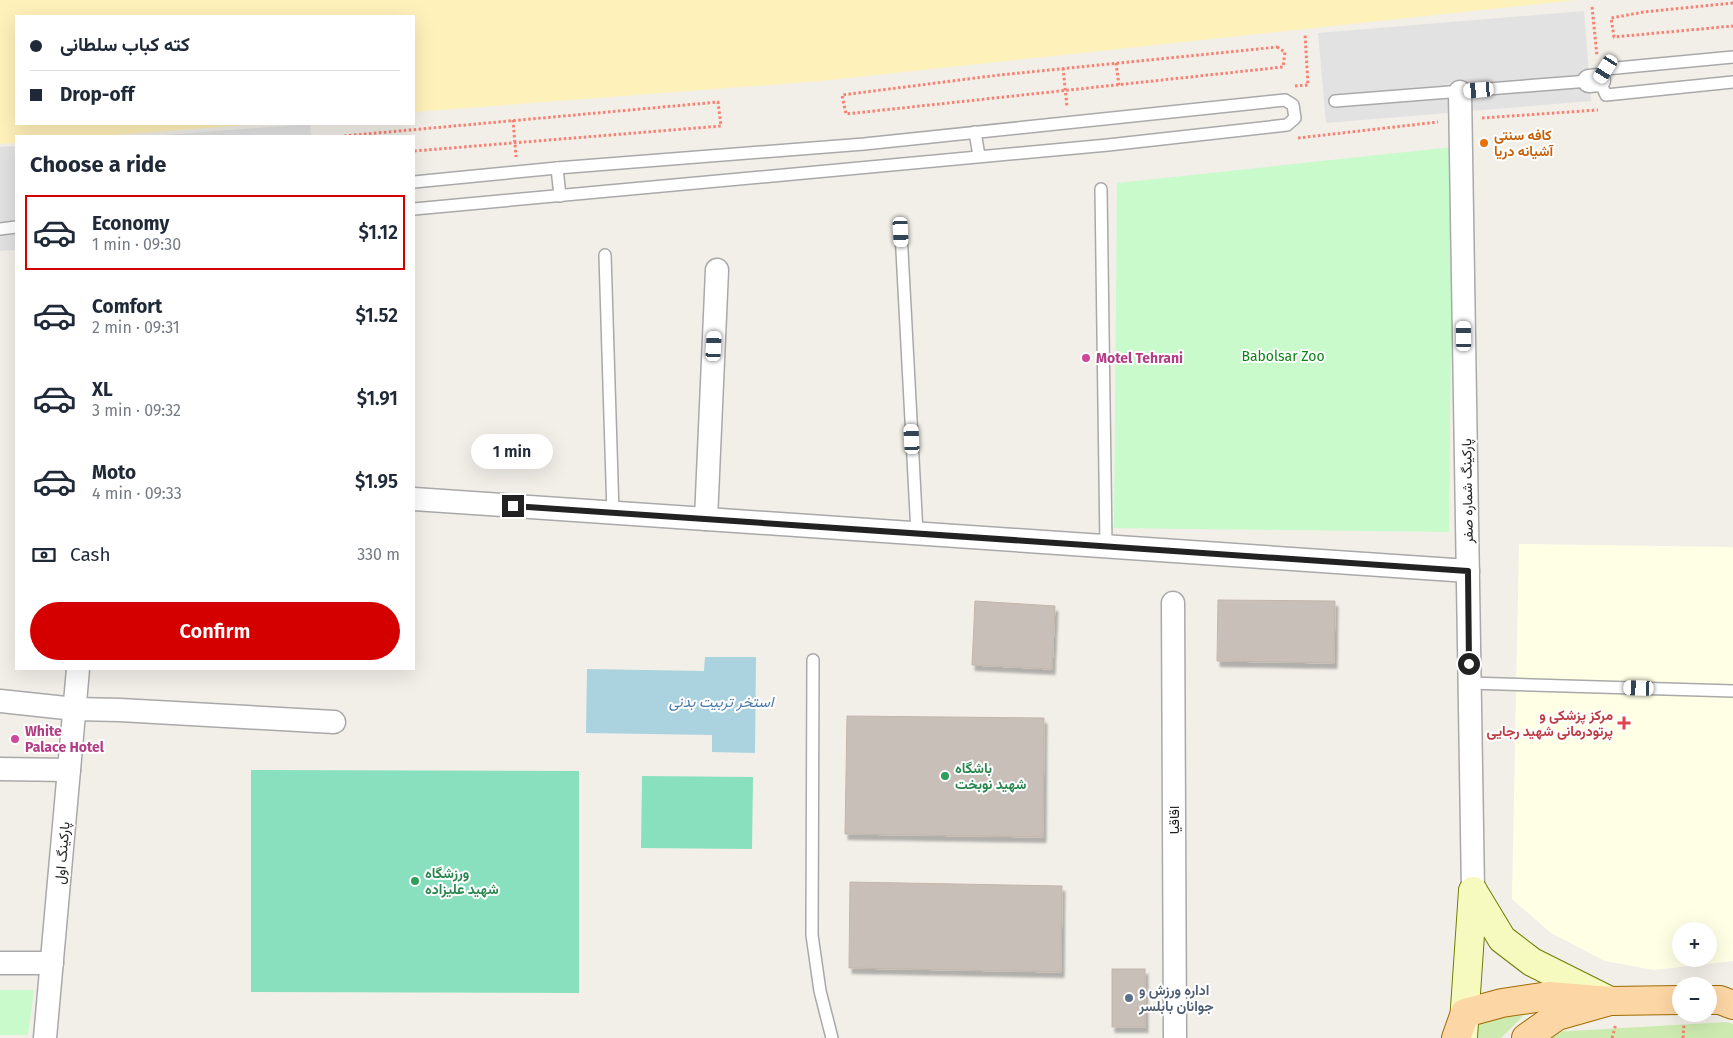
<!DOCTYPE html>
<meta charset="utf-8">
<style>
:root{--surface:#fff;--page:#f2f2f3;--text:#1f2937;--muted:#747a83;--line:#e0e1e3;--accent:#d40000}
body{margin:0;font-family:"Fira Sans",Vazirmatn,sans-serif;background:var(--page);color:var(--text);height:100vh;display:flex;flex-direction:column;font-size:19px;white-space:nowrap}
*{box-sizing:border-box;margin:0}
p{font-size:16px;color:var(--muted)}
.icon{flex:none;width:28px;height:28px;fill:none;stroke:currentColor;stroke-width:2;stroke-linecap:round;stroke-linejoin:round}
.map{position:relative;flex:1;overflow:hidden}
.sheet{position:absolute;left:15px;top:135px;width:400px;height:535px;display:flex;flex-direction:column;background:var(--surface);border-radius:0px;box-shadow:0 5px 20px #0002}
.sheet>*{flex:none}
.top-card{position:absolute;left:15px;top:15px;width:400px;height:110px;border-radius:0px;box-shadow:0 5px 20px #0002;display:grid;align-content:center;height:110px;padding:0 15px;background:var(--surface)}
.controls{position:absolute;left:1672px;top:922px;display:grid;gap:10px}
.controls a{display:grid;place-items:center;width:45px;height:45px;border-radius:50%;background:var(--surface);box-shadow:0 5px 20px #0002;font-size:25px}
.end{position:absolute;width:22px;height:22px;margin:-11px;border:6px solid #222;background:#fff;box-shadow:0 0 0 2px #fff}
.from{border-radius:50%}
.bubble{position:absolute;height:35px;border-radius:18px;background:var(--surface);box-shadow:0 5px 20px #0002;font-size:16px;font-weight:600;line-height:35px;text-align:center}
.car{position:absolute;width:15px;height:30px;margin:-15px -8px;border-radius:6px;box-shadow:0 0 4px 1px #0007;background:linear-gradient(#fff 24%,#345 0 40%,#fff 0 76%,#345 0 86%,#fff 0)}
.top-card b{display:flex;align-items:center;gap:18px;height:48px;font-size:19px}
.top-card b+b{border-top:1px solid var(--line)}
.top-card i{width:12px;height:12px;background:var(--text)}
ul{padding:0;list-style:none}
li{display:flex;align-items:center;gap:15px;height:75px;margin:0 10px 8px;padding:0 5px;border:2px solid transparent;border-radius:0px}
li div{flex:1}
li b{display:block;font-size:19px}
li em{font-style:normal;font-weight:600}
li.selected{border-color:var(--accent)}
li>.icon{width:45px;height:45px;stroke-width:1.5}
h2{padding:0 15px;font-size:22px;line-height:60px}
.pay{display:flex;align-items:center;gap:12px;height:55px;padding:0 15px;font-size:19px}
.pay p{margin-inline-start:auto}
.button{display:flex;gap:10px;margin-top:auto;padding:10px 15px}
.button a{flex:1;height:58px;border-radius:30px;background:var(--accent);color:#fff;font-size:20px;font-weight:600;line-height:58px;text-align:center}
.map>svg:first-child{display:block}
.education{fill:#ffffe5;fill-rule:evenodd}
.grass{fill:#cdebb0}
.sand{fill:#fff1ba}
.park{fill:#c8facc}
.pitch{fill:#88e0be}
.parking{fill:#e2e2e2}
.water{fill:#aad3df}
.building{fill:#c7bfb8;stroke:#c4b6ab;filter:url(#shadow)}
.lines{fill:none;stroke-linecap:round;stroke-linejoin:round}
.lane-casing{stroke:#a9a9a9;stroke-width:14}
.street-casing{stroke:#a9a9a9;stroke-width:25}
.secondary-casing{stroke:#707d05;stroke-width:30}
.primary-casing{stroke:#a06b00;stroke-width:30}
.path{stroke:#fa8072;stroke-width:3;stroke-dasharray:2.5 2.5;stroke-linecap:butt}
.lane{stroke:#fff;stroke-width:11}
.street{stroke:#fff;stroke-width:22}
.secondary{stroke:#f7fabf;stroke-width:28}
.primary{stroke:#fcd6a4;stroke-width:28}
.route{stroke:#222;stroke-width:6}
.food-dot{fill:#e8710a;stroke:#fff;stroke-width:2}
.hotel-dot{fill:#d1479c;stroke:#fff;stroke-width:2}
.health-dot{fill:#e0444e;stroke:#fff;stroke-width:2}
.leisure-dot{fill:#2e9e5b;stroke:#fff;stroke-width:2}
.service-dot{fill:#5c6f8a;stroke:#fff;stroke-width:2}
.labels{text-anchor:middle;stroke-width:4;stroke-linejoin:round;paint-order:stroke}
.food-label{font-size:14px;font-weight:bold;fill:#c56008;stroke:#fff;text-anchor:start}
.park-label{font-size:14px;fill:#0c8416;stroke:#fff}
.hotel-label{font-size:14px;font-weight:bold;fill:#b23c85;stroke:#fff;text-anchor:start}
.street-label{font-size:14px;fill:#222;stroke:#fff}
.health-label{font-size:14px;font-weight:bold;fill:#be3a42;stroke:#fff;text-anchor:end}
.leisure-label{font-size:14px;font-weight:bold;fill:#27864d;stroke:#fff;text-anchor:start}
.service-label{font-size:14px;font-weight:bold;fill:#4e5e75;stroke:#fff;text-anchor:start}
.water-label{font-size:15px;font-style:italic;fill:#4a7aab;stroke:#fff}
</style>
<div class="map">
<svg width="1733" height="1038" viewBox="0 0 1733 1038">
<defs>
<filter id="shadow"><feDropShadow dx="3" dy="5.5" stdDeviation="1" flood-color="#0004"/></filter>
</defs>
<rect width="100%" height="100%" fill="#f2efe9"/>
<!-- education -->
<path class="education" d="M 1519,544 L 1733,547 L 1733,961 L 1654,970 L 1605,961 L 1551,933 L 1512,899 ZM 1681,931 L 1709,931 L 1709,959 L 1681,959 Z"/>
<!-- grass -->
<g class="grass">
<path d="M 1524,1015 L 1501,1038 L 1472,1038 L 1473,1024 L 1481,1018 Z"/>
<path d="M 1727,1022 L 1733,1024 L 1733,1038 L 1541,1038 L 1552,1032 Z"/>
</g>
<!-- sand -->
<path class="sand" d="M 0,0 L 1576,0 L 820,81 L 414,112 L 414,16 L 16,16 L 16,124 L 258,124 L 102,136 L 16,136 L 16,143 L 0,144 Z"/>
<!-- park -->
<g class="park">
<path d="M 1453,147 L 1449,532 L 1114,528 L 1117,183 Z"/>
<path d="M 0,990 L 34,990 L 28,1035 L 0,1035 Z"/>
</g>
<!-- pitch -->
<g class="pitch">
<path d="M 251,770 L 579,771 L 579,993 L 251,992 Z"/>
<path d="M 642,776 L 753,777 L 752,849 L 641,848 Z"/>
</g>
<!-- parking -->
<g class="parking">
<path d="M 1584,11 L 1591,101 L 1326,123 L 1318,33 Z"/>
<path d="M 310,124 L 311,136 L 148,136 Z"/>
<path d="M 16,146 L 16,250 L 0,251 L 0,147 Z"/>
</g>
<!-- water -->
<path class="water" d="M 705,657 L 756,657 L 755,753 L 712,752 L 712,735 L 586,733 L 587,669 L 704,671 Z"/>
<!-- building -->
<g class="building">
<path d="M 1218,600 L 1335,601 L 1334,663 L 1217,661 Z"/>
<path d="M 975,601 L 1055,606 L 1052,669 L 972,665 Z"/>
<path d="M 847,716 L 1044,718 L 1043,837 L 845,834 Z"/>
<path d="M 850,882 L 1062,886 L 1061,972 L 849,968 Z"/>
<rect x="1112" y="969" width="33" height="58"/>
</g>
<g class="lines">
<!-- lane casing -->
<g class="lane-casing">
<g id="lane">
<path d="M 1733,57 L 1606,69 L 1599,80 L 1606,95 L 1733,82"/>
<path d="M 1335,101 L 1589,81"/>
<path d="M 975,132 L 979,156"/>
<path d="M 557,168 L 560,196"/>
<path d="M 414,182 L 557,168 L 864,144 L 1285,100 L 1293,105 L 1295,118 L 1287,125 L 1108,145 L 414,209"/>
<path d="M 1101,189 L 1106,546"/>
<path d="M 0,229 L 16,227"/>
<path d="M 901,232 L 917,533"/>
<path d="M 605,255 L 613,513"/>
<path d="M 813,660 L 812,935 L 820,991 L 832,1038"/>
<path d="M 1469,683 L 1733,691"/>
</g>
</g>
<!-- street casing -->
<g class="street-casing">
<g id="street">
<path d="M 1589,81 L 1599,80"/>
<path d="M 1460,92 L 1473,891"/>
<path d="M 414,499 L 1468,571"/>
<path d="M 706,519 L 717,270"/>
<path d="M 1173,603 L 1175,1038"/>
<path d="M 0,701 L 75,709 L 120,710 L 334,722"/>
<path d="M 0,769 L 69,770"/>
<path d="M 0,963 L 52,963"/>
<path d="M 45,1038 L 78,669"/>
</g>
</g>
<!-- secondary casing -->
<g class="secondary-casing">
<g id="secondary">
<path d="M 1473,891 L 1502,939 L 1532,962 L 1610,1001"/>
<path d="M 1463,1037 L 1473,891"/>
</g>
</g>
<!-- primary casing -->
<g class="primary-casing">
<g id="primary">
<path d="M 1709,1000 L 1720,1000 L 1733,1005"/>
<path d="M 1456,1038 L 1465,1013 L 1502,1003 L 1549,996 L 1610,1001"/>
<path d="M 1526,1038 L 1557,1016 L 1610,1001 L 1681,1000"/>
</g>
</g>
<!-- path -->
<g class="path">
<path d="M 1733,3 L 1644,12 L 1611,18 L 1614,37 L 1733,26"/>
<path d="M 1592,7 L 1597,56"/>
<path d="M 1277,47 L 1285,52 L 1283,67 L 846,114 L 842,95 L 991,76 Z"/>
<path d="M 1116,63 L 1119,85"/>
<path d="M 1063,68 L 1067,107"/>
<path d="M 1295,86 L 1308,85 L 1305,34"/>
<path d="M 1482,118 L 1598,110"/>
<path d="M 513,120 L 516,157"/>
<path d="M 344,136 L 718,102 L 721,126 L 414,151"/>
<path d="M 1298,138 L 1438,122"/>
<path d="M 1612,1038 L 1616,1024"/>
<path d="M 1683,1038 L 1684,1024"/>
</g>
<!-- lane -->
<use href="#lane" class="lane"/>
<!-- street -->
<use href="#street" class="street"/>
<!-- secondary -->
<use href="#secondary" class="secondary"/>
<!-- primary -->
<use href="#primary" class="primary"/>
</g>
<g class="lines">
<!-- route -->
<path class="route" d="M 513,506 L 1468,571 L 1469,664"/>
</g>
<!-- markers -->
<circle class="food-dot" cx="1484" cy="143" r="5"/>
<g class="hotel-dot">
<circle cx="1086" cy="358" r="5"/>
<circle cx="15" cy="739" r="5"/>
</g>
<path class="health-dot" d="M1621.5 715.5h5v5h5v5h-5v5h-5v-5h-5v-5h5z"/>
<g class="leisure-dot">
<circle cx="945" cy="776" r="5"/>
<circle cx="415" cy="881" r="5"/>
</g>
<circle class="service-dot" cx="1129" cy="998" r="5"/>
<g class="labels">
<!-- food labels -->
<g class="food-label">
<text x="1494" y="140">کافه سنتی<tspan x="1494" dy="16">آشیانه دریا</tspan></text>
</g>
<!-- park labels -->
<g class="park-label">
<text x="1283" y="361">Babolsar Zoo</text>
</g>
<!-- hotel labels -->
<g class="hotel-label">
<text x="1096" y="363">Motel Tehrani</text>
<text x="25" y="736">White<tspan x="25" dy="16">Palace Hotel</tspan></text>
</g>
<!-- street labels -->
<g class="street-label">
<text transform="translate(1467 491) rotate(-91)" y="5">پارکینگ شماره صفر</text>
<text transform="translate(1174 820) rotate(-90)" y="5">اقاقیا</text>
<text transform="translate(62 853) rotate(-85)" y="5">پارکینگ اول</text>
</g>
<!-- health labels -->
<g class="health-label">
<text x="1613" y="720">مرکز پزشکی و<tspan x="1613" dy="16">پرتودرمانی شهید رجایی</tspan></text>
</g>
<!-- leisure labels -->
<g class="leisure-label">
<text x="955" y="773">باشگاه<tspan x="955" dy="16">شهید نوبخت</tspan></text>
<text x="425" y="878">ورزشگاه<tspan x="425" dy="16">شهید علیزاده</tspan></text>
</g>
<!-- service labels -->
<g class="service-label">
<text x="1139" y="995">اداره ورزش و<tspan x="1139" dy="16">جوانان بابلسر</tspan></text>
</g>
<!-- water labels -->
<g class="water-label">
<text x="721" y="707">استخر تربیت بدنی</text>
</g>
</g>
</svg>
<div class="controls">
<a>+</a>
<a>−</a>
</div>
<i class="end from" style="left:1469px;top:664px"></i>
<i class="end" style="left:513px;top:506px"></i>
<div class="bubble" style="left:471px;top:434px;width:82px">1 min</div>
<i class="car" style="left:1606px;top:69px;rotate:212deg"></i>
<i class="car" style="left:1479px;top:90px;rotate:265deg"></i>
<i class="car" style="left:901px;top:232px;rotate:177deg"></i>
<i class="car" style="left:1464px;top:336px;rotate:359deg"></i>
<i class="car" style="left:714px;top:346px;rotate:3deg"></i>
<i class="car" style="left:912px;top:439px;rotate:357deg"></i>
<i class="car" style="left:1639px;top:688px;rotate:272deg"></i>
<div class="top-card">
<b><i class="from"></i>کته کباب سلطانی</b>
<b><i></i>Drop-off</b>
</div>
<section class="sheet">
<h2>Choose a ride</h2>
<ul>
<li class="selected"><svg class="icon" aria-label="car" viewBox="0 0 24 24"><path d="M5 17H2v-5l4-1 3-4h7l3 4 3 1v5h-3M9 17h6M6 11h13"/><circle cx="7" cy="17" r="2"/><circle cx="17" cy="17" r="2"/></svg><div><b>Economy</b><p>1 min · 09:30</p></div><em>$1.12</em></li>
<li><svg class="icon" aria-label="car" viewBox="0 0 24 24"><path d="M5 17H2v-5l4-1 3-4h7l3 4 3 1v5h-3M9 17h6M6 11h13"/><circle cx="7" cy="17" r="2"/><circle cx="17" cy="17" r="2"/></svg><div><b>Comfort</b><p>2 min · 09:31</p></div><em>$1.52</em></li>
<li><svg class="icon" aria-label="car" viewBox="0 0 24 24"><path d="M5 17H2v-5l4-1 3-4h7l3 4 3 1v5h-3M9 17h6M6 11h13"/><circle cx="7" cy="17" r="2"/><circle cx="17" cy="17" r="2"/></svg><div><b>XL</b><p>3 min · 09:32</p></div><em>$1.91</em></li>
<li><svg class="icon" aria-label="car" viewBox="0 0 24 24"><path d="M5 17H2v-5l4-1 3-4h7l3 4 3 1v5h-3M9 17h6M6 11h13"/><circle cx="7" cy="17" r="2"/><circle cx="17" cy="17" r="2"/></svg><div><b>Moto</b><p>4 min · 09:33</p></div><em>$1.95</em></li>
</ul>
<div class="pay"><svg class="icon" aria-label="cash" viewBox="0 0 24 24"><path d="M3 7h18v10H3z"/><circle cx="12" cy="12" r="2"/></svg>Cash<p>330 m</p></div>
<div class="button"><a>Confirm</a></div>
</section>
</div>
